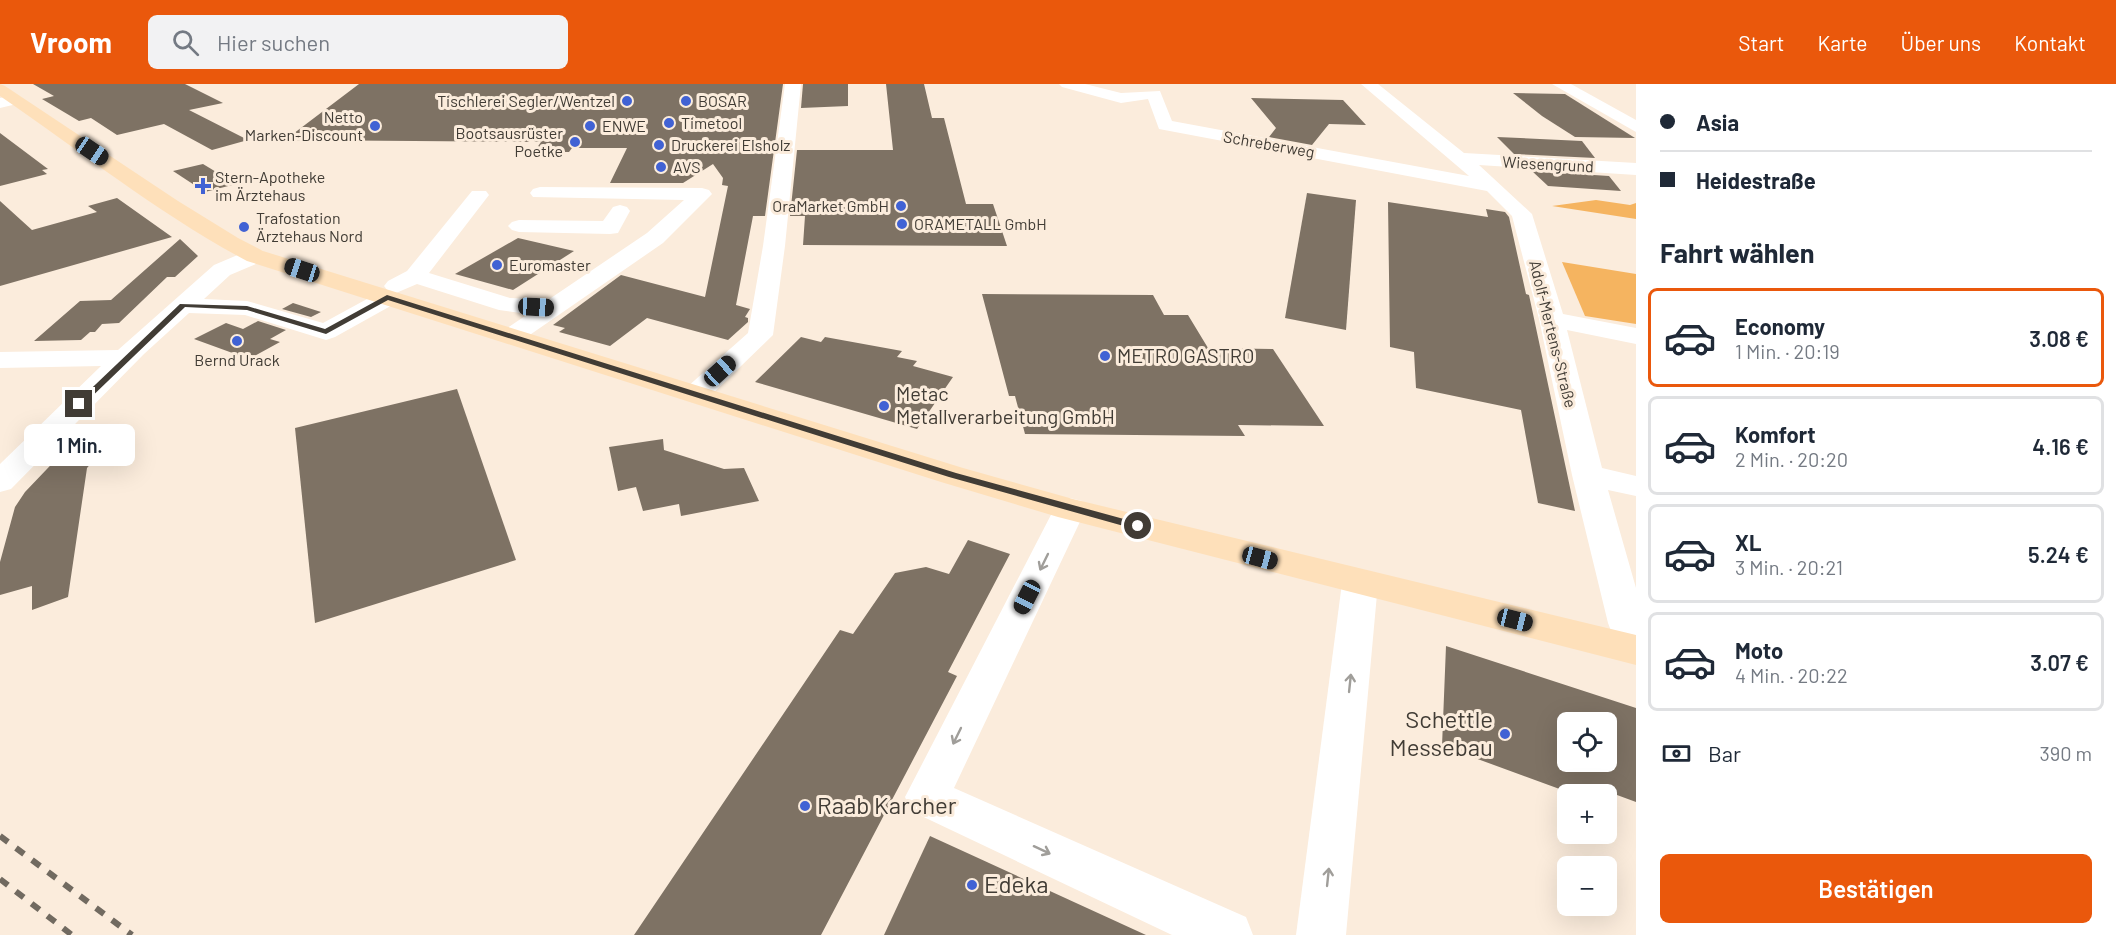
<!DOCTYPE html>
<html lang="de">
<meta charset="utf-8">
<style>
:root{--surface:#fff;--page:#f2f2f3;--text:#1f2937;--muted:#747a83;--line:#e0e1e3;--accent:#ea580c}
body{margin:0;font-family:Barlow,sans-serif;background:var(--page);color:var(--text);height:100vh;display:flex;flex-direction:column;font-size:22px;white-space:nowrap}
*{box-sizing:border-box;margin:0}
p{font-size:20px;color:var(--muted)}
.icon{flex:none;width:33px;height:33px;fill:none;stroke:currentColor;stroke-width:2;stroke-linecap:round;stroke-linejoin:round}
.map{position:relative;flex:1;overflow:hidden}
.details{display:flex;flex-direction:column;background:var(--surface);width:480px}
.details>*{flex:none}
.guide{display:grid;align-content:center;height:132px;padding:0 24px;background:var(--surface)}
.controls{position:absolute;left:1557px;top:628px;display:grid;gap:12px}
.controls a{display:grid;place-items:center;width:60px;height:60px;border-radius:9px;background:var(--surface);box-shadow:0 6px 24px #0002;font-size:30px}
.end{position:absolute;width:27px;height:27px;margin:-14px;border:8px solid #413c35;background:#fff;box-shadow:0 0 0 3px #fff}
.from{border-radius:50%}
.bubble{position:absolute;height:42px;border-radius:9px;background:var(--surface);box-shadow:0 6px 24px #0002;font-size:20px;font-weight:600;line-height:42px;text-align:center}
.car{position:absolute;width:18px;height:36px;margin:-18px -9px;border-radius:8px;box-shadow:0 0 4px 2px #0007;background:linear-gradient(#222 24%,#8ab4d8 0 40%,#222 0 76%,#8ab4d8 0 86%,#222 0)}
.guide b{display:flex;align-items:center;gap:21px;height:57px;font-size:22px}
.guide b+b{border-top:2px solid var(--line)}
.guide i{width:15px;height:15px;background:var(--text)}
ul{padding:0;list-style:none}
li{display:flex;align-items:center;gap:18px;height:99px;margin:0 12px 9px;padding:0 12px;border:3px solid var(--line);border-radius:9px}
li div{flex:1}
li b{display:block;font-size:22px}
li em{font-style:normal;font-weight:600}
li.active{border-color:var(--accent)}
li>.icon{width:54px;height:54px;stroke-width:1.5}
h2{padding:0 24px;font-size:27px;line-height:72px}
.pay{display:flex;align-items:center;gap:15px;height:66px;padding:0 24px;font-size:22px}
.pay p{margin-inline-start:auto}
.primary-button{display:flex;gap:12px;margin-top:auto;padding:12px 24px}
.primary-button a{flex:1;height:69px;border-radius:9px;background:var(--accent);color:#fff;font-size:24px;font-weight:600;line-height:69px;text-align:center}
header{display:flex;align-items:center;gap:36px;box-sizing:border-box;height:84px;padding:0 30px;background:var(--accent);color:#fff}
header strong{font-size:28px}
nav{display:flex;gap:33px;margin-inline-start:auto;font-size:21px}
.search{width:420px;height:54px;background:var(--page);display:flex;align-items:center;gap:15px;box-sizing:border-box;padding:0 21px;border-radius:9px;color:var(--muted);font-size:22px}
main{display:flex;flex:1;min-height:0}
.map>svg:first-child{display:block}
.green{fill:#f5b460}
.building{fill:#7e7264;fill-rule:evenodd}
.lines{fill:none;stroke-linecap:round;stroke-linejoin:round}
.minor{fill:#fff;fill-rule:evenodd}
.major{fill:#fee0ba;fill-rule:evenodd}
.rail{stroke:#716a60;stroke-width:6;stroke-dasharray:10 10;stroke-linecap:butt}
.oneway{stroke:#a09e9a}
.route{fill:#413c35}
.poi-dot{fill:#4162d4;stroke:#fbecdc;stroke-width:2}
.labels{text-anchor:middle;stroke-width:6;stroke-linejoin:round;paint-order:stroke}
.far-poi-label{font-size:16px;fill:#413c35;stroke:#fbecdc;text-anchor:start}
.far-street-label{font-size:16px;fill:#413c35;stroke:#fbecdc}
.poi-label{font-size:20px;fill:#413c35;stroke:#fbecdc;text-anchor:start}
.near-poi-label{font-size:24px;fill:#413c35;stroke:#fbecdc;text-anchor:start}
</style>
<header>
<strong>Vroom</strong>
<div class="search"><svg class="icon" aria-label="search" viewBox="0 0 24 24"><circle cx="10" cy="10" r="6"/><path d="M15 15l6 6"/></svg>Hier suchen</div>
<nav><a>Start</a><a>Karte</a><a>Über uns</a><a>Kontakt</a></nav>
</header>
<main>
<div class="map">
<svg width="1636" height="851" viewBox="0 0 1636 851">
<rect width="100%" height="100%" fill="#fbecdc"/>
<!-- green -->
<g class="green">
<path d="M 1596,116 L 1630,121 L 1636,119 L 1636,135 L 1552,122 Z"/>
<path d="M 1562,178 L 1636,190 L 1636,240 L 1585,232 Z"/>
</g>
<!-- building -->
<g class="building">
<path d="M 33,0 L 185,0 L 223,19 L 189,26 L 248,56 L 212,66 L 164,40 L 117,51 L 91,34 L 79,37 L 42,15 L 54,12 Z"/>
<path d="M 359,0 L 783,0 L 765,132 L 753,132 L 736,221 L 750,225 L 745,233 L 748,234 L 748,238 L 728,256 L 647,234 L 610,262 L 559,248 L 565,244 L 553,241 L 621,191 L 705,213 L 728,102 L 722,101 L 723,94 L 713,80 L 683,99 L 610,99 L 627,64 L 572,64 L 569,68 L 534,68 L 541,58 L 285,56 Z"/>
<path d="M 803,0 L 848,0 L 848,22 L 801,24 Z"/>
<path d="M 886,0 L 924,0 L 932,34 L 944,34 L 966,120 L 993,120 L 1007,162 L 803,161 L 805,132 L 790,132 L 797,66 L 893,66 Z"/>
<path d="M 1513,9 L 1565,10 L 1635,54 L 1575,53 L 1542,32 Z"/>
<path d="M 1251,14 L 1343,16 L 1366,41 L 1329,40 L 1312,61 L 1269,53 L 1276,44 Z"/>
<path d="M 0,49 L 48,85 L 42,86 L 47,90 L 0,102 Z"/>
<path d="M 1497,53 L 1582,57 L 1595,74 L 1514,70 Z"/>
<path d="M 203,80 L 236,100 L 205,108 L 173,87 Z"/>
<path d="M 1532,87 L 1609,92 L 1621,107 L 1548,102 Z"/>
<path d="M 1307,109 L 1356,116 L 1346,246 L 1285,234 Z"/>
<path d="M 117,114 L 172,153 L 0,202 L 0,117 L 32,146 L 97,128 L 88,122 Z"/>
<path d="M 1388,118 L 1488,133 L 1486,125 L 1505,128 L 1509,133 L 1526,210 L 1529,211 L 1575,427 L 1538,419 L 1521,326 L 1416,304 L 1414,268 L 1390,263 Z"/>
<path d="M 518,154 L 574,167 L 513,206 L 455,190 Z"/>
<path d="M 180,155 L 198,172 L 175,193 L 167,193 L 119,239 L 102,240 L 95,248 L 90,248 L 81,256 L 34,257 L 80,217 L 111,216 Z"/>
<path d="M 982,210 L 1153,211 L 1164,231 L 1188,231 L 1208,264 L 1273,265 L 1324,342 L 1238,341 L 1245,352 L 1025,350 L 1015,312 L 1009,312 Z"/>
<path d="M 293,219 L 321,228 L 311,233 L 282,225 Z"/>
<path d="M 258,237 L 286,246 L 270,255 L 280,258 L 249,275 L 194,255 L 226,239 L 243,245 Z"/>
<path d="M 801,253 L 821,258 L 825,253 L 902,267 L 897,273 L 917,277 L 913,282 L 953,293 L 917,345 L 755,298 Z"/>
<path d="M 457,305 L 516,476 L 315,539 L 295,344 Z"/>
<path d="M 663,355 L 664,366 L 724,385 L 744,384 L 759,417 L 681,432 L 679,420 L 643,427 L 636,403 L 618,407 L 609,363 Z"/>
<path d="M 106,362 L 87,384 L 68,513 L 32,526 L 32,502 L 0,511 L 0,478 L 15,423 L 25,408 L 67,364 Z"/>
<path d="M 968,456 L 1010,470 L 948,588 L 957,592 L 821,851 L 634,851 L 840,546 L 853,550 L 895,489 L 926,483 L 949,490 Z"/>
<path d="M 1446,562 L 1636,624 L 1636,718 L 1617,711 L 1576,711 L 1442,662 ZM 1568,639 L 1606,639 L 1606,678 L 1568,678 Z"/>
<path d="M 930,752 L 1146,851 L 884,851 Z"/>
</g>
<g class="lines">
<!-- minor -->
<g class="minor">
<path d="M 785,0 L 801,0 L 785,162 L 773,251 L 706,316 L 696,318 L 686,316 L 682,310 L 686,304 L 748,249 L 763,162 Z"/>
<path d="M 1059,0 L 1085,0 L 1121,9 L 1160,7 L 1172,37 L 1469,92 L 1361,0 L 1378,0 L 1464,69 L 1636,79 L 1636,91 L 1479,81 L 1532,130 L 1563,230 L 1636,244 L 1636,260 L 1567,246 L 1602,384 L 1636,392 L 1636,412 L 1608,406 L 1636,504 L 1636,580 L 1622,576 L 1608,539 L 1572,391 L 1539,235 L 1512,132 L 1487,107 L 1159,45 L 1148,15 L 1121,19 L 1062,3 Z"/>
<path d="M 1552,0 L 1571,0 L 1636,36 L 1636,48 Z"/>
<path d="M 15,11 L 21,13 L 23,16 L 21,19 L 0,24 L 0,14 Z"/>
<path d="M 540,103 L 702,104 L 709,106 L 712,110 L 663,159 L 521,257 L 512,260 L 503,257 L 499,252 L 503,247 L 528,230 L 499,226 L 417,200 L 396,209 L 399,214 L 396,219 L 335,253 L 326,256 L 245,231 L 189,229 L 144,270 L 11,405 L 0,408 L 0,380 L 101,282 L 0,284 L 0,268 L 118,266 L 214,181 L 247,167 L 255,165 L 263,167 L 266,172 L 263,177 L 230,191 L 204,215 L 247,217 L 323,239 L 378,209 L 388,207 L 384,202 L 388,197 L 407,187 L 472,107 L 486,107 L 489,111 L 429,189 L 510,214 L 548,216 L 647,149 L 684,116 L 533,113 L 530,109 L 533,105 Z"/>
<path d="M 620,121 L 627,123 L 630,127 L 618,149 L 610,150 L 519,148 L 512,146 L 508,142 L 512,138 L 519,136 L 603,137 L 613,123 Z"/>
<path d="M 1070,414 L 1082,417 L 1086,425 L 954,704 L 1246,833 L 1253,851 L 1172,851 L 911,727 L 905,713 L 1054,425 L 1058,417 Z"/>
<path d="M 1360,486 L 1373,490 L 1378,499 L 1346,851 L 1296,851 L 1342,499 L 1347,490 Z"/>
</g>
<!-- major -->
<path class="major" d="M 0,0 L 5,2 L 178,117 L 238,154 L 263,167 L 963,384 L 1073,415 L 1636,551 L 1636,581 L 1058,433 L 941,398 L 247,177 C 162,132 80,67 0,12 Z"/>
<!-- rail -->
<g class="rail">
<path d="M 0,752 L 132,851"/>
<path d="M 0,795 L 72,851"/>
</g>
</g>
<!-- one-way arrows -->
<defs><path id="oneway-shaft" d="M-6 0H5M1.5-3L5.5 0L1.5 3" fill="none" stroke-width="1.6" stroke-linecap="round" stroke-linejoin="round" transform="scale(1.5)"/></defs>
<g class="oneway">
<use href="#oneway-shaft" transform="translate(1044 478) rotate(116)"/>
<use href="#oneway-shaft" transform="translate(1350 599) rotate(-84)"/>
<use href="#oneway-shaft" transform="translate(957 652) rotate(116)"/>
<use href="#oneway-shaft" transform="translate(1042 766) rotate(25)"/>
<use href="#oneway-shaft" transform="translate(1328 793) rotate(-84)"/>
</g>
<!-- route -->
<path class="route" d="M 387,211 L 956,389 L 1142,440 L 1143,442 L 1138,446 L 949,393 L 388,216 L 326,250 L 247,226 L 185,223 L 82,322 L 75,320 L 180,220 L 247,222 L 325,245 Z"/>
<!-- markers -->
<g class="poi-dot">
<circle cx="627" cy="17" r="6"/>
<circle cx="686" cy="17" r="6"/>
<circle cx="669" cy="39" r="6"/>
<circle cx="375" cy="42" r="6"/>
<circle cx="590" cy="42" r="6"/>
<circle cx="575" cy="58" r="6"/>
<circle cx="659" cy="61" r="6"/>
<circle cx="661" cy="83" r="6"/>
<path d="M200 93h6v6h6v6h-6v6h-6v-6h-6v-6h6z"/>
<circle cx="901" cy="122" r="6"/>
<circle cx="902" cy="140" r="6"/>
<circle cx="244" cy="143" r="6"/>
<circle cx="497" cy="181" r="6"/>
<circle cx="237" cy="257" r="6"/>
<circle cx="1105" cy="272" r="6"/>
<circle cx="884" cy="322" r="6"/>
<circle cx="1505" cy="650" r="6"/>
<circle cx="805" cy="722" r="6"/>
<circle cx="972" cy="801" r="6"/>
</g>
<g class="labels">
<!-- far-poi labels -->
<g class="far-poi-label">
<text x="615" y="23" text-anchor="end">Tischlerei Segler/Wentzel</text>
<text x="698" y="23">BOSAR</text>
<text x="363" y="39" text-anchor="end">Netto<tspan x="363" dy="18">Marken-Discount</tspan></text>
<text x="681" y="45">Timetool</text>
<text x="602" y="48">ENWE</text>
<text x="563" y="55" text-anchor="end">Bootsausrüster<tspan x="563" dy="18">Poetke</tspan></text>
<text x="671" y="67">Druckerei Elsholz</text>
<text x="673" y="89">AVS</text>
<text x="215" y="99">Stern-Apotheke<tspan x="215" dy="18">im Ärztehaus</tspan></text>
<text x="889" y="128" text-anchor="end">OraMarket GmbH</text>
<text x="256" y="140">Trafostation<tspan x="256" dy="18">Ärztehaus Nord</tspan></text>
<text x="914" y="146">ORAMETALL GmbH</text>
<text x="509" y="187">Euromaster</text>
<text x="237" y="282" text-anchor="middle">Bernd Urack</text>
</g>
<!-- far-street labels -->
<g class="far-street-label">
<text transform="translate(1269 60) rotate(10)" y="6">Schreberweg</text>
<text transform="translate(1548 80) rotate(3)" y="6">Wiesengrund</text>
<text transform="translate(1553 250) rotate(76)" y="6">Adolf-Mertens-Straße</text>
</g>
<!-- poi labels -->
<g class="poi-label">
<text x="1117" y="279">METRO GASTRO</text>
<text x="896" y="317">Metac<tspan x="896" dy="23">Metallverarbeitung GmbH</tspan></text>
</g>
<!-- near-poi labels -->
<g class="near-poi-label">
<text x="1493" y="644" text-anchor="end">Schettle<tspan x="1493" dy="28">Messebau</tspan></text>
<text x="817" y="730">Raab Karcher</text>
<text x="984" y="809">Edeka</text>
</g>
</g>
</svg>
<div class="controls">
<a><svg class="icon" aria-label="locate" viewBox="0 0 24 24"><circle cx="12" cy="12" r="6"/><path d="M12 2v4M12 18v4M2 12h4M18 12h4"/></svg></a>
<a>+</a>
<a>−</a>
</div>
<i class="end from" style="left:1138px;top:442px"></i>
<i class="end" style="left:79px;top:320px"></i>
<div class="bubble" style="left:24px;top:340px;width:111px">1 Min.</div>
<i class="car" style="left:92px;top:67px;rotate:124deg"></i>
<i class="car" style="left:302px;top:186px;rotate:288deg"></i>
<i class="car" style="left:536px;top:223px;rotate:93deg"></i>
<i class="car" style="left:720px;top:287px;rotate:48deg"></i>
<i class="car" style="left:1260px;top:474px;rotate:105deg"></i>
<i class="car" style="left:1027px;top:513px;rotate:207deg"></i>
<i class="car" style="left:1515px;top:536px;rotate:104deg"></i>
</div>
<section class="details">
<div class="guide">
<b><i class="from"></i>Asia</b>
<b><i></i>Heidestraße</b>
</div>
<h2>Fahrt wählen</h2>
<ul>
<li class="active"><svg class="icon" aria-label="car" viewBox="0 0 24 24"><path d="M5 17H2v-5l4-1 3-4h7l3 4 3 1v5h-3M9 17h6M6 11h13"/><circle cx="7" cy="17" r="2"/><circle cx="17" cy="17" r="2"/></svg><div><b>Economy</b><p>1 Min. · 20:19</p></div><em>3.08 €</em></li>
<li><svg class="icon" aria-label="car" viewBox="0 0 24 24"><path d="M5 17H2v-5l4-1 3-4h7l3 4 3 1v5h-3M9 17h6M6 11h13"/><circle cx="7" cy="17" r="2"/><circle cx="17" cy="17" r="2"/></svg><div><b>Komfort</b><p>2 Min. · 20:20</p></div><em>4.16 €</em></li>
<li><svg class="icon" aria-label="car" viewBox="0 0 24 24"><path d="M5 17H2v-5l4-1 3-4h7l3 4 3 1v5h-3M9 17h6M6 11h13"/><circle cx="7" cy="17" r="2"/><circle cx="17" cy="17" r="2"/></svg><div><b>XL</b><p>3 Min. · 20:21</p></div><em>5.24 €</em></li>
<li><svg class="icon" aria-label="car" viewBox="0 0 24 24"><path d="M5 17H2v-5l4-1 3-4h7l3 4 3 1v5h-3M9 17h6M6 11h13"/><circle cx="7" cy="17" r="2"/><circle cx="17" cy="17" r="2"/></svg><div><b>Moto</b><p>4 Min. · 20:22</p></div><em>3.07 €</em></li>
</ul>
<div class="pay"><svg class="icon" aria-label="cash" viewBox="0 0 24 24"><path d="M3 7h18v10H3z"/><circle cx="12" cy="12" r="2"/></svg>Bar<p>390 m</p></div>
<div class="primary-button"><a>Bestätigen</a></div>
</section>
</main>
